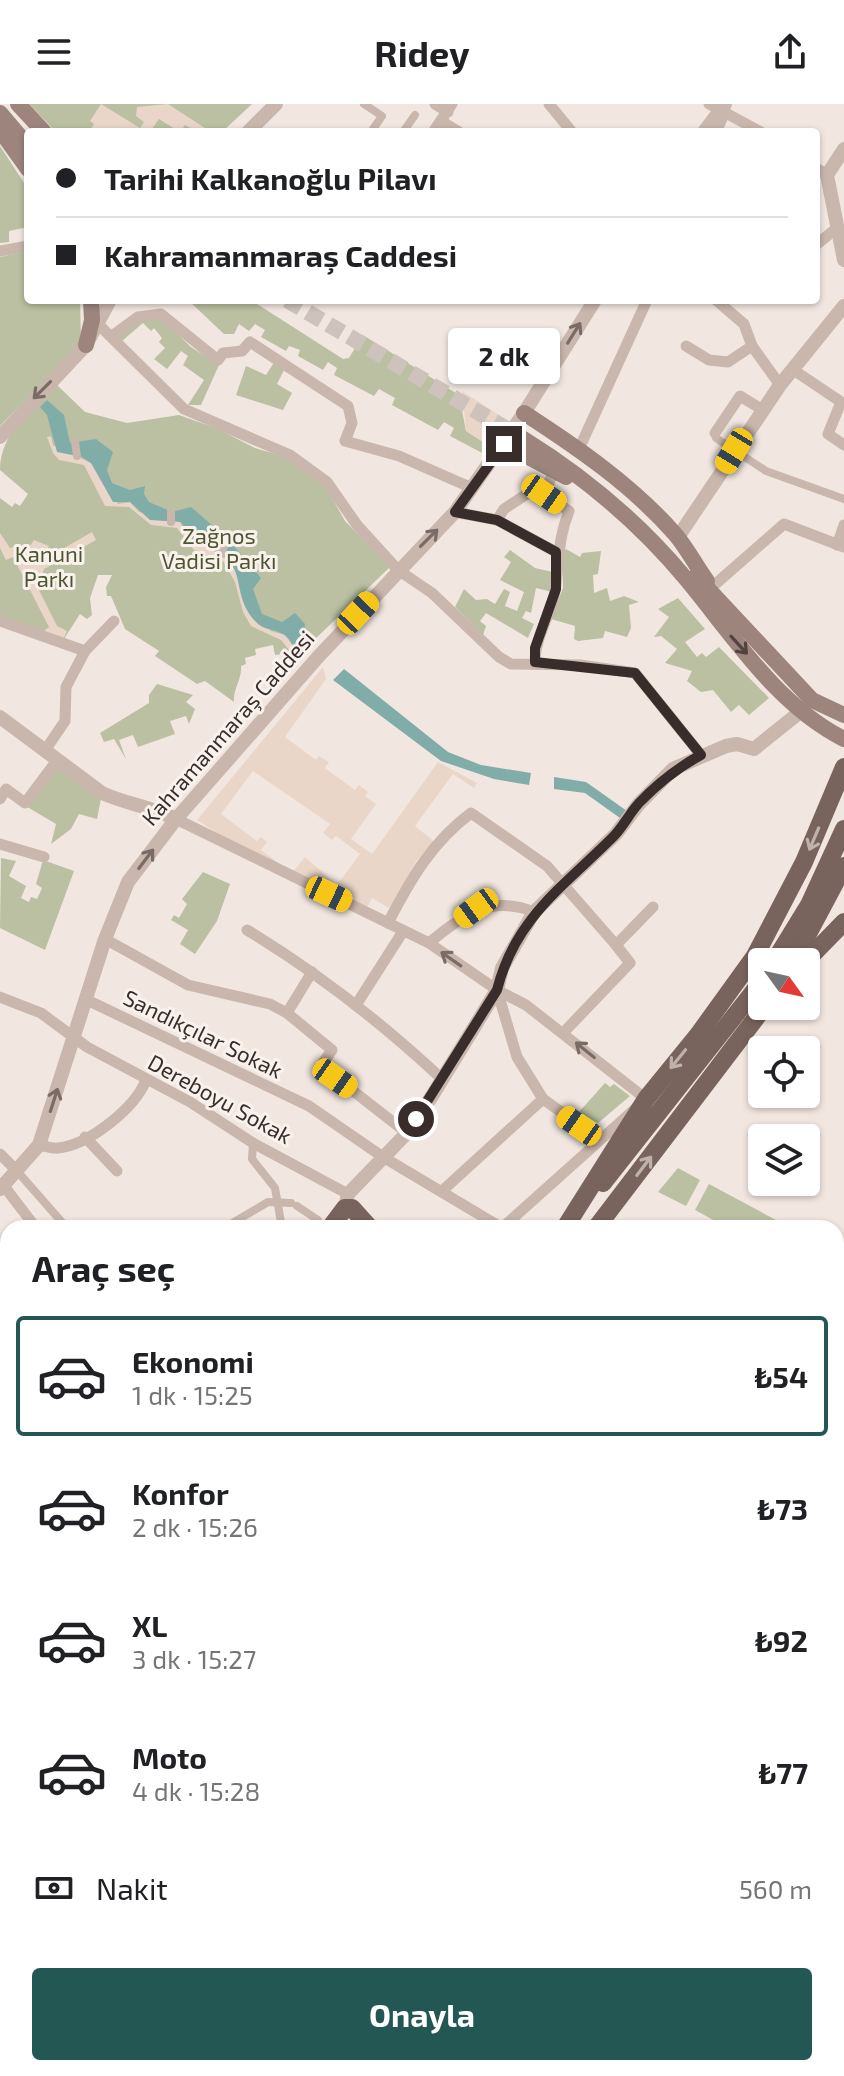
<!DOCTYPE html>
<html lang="tr">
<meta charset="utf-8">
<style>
:root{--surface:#fff;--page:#f6f6f6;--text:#202124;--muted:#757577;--line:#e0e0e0;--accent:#235754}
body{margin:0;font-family:"Exo 2",sans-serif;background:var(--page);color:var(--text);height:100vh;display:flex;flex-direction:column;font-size:30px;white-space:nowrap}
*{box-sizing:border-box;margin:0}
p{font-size:26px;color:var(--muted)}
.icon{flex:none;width:44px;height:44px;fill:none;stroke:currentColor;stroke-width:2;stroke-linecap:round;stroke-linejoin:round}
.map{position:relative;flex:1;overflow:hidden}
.details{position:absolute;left:0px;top:1116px;width:844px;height:856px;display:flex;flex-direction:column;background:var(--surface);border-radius:24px 24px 0 0;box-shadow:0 2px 6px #0004}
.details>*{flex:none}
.hud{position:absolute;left:24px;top:24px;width:796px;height:176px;border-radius:8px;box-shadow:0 2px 6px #0004;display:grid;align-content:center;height:176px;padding:0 32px;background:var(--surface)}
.needle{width:52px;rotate:123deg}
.fabs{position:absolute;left:748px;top:844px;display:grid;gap:16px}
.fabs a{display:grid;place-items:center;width:72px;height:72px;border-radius:8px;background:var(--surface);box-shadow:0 2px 6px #0004;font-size:40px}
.end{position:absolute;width:36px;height:36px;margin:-18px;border:10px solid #382d2b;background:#fff;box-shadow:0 0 0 4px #fff}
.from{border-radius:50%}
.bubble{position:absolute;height:56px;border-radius:8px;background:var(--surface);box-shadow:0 2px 6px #0004;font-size:26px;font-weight:700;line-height:56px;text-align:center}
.car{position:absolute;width:24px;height:48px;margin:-24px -12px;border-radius:10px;box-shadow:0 0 6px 2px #0007;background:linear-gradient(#f5c518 24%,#345 0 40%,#f5c518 0 76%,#345 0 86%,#f5c518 0)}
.hud b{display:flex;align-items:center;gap:28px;height:76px;font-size:30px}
.hud b+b{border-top:2px solid var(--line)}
.hud i{width:20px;height:20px;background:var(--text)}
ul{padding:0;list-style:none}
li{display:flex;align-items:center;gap:24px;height:120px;margin:0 16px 12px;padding:0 16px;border:4px solid transparent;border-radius:8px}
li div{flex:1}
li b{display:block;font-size:30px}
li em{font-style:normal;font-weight:700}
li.on{border-color:var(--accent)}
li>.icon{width:72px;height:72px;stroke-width:1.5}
h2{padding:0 32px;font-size:36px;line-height:96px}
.pay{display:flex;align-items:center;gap:20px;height:88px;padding:0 32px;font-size:30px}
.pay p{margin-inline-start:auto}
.cta{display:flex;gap:16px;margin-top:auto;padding:16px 32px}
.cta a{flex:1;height:92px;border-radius:8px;background:var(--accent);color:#fff;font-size:32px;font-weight:700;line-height:92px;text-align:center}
header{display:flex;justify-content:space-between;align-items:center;height:104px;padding:0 32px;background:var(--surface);font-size:36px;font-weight:700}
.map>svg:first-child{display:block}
.green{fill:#bac0a1}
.plaza{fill:#e9d6c8;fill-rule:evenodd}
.water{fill:#81ada9}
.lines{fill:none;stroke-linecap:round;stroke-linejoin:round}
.secondary-tunnel{stroke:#cdc2bc;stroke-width:16;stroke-dasharray:16 8;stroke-linecap:butt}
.pedestrian{stroke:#c9b6ac;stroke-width:8}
.minor{stroke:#c9b6ac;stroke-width:11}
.tertiary{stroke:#c9b6ac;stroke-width:14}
.secondary{stroke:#9d857e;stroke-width:16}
.primary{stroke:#79635d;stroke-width:18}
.trunk{stroke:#685450;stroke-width:18}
.oneway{stroke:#796b65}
.oneway2{stroke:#514340}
.oneway3{stroke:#bfb2ac}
.route{stroke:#382d2b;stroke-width:10}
.labels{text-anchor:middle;stroke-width:6;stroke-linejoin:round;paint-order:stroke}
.park-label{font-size:22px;fill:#4c5530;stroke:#f9f2ec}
.street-label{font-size:22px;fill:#382d2b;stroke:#f9f2ec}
</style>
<header><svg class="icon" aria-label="menu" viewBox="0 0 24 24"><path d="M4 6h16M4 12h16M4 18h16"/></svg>Ridey<svg class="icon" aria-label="share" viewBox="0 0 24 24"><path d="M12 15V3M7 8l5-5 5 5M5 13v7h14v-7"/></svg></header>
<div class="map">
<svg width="844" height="1972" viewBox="0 0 844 1972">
<rect width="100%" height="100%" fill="#f2e7e0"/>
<!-- green -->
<g class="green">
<path d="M 29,0 L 252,0 L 222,28 L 56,28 Z"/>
<path d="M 0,42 L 28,85 L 28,123 L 9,127 L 9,138 L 0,139 Z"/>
<path d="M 28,147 L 28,196 L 80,196 L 81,239 L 0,322 L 0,153 Z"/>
<path d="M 188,196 L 251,196 L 343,255 L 349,254 L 363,231 L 459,291 L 466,327 L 491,343 L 486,351 L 450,332 L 454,324 L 444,318 L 438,326 L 392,301 L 395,294 L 379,285 L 374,292 L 334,271 L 337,264 L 328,258 L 323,266 L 298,252 L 300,246 L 289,242 L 286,247 L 261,233 L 265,226 L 255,220 L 249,227 L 239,220 L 234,230 L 224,230 Z"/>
<path d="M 161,214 L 191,243 L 219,261 L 201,301 L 188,301 L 204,276 L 183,261 L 188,252 L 181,247 L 167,265 L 154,255 L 165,244 L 159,238 L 162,234 L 154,224 L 151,227 L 143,219 L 122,237 L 118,232 L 133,219 Z"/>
<path d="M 275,257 L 285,264 L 277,280 L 292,289 L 283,306 L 236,291 L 246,262 L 266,271 Z"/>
<path d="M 57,281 L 85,308 L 127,319 L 179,311 L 218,325 L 255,344 L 288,354 L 324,380 L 345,417 L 390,463 L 285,564 L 282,550 L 275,551 L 273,541 L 255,545 L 256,551 L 245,554 L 246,560 L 241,562 C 242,576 233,584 234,598 L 205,577 L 197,580 L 155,552 L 159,547 L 125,525 L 111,492 L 107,492 L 106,483 L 112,471 L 98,471 L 90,494 L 92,511 L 87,515 L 80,510 L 62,538 L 0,517 L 0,394 L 12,403 L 15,399 L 20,402 L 28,390 L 0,366 C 0,329 32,305 57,281 Z"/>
<path d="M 566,445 L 580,453 L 582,449 L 601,447 L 598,470 L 593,471 L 594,489 L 607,484 L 610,497 L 624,492 L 639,498 L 629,501 L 631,524 L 627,533 L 605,527 L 603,534 L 578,537 L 574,535 L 575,522 L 551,515 L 563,484 L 563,448 Z"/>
<path d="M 510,446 L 535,464 L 553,468 L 552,488 L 536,484 L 531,509 L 526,507 L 522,514 L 534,520 L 528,534 L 486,509 L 480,517 L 486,522 L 483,531 L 455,503 L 464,485 L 476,496 L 487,495 L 495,500 L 504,485 L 510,488 L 505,502 L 517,507 L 524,488 L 500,476 L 511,458 L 504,453 Z"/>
<path d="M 678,494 L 705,525 L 685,538 L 697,553 L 702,549 L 706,553 L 719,543 L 769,594 L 749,611 L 739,601 L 731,608 L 713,586 L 701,588 L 687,577 L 692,567 L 665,559 L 677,545 L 661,532 L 654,533 L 669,513 L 658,505 Z"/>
<path d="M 157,580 L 193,591 L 186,598 L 195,605 L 189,620 L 186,612 L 170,617 L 175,630 L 138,643 L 133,631 L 119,636 L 126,655 L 114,635 L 104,638 L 100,629 L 149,599 L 149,591 Z"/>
<path d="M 58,658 L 102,689 L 97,715 L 79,710 L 71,725 L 51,740 L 56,720 L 24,701 Z"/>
<path d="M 1,754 L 16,757 L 9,772 L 26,782 L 21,794 L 29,798 L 31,793 L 37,795 L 42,784 L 36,780 L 43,756 L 74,767 L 45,846 L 0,824 Z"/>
<path d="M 203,768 L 230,780 L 217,817 L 195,850 L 180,840 L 188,826 L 171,816 L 174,811 L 179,814 L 187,800 L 182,795 Z"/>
<path d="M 605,979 L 610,983 L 614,980 L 630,992 L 598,1019 L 579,1008 Z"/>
<path d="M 678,1064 L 700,1076 L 686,1102 L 658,1088 Z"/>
<path d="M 709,1080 L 787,1122 L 728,1124 L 695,1106 Z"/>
</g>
<!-- plaza -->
<g class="plaza">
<path d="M 101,0 L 140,24 L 144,18 L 136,12 L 137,3 L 168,0 L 211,28 L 197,28 L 185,21 L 180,28 L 159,15 L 150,28 L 89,28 L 94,20 L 90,17 Z"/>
<path d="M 462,287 L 507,316 L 491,343 L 466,327 Z"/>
<path d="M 51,332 L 53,341 L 91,359 L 118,400 L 130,398 L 139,408 L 180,418 L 190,437 L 221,450 L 235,465 L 248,506 L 271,527 L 285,531 L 298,549 L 294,552 L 281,536 L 251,522 L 243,508 L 235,478 L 223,457 L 194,446 L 177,424 L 151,421 L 129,403 L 105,402 L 84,361 L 59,356 L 53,349 L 47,333 Z"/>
<path d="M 92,428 L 96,436 L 44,465 L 38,484 L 57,522 L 67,527 L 62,538 L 38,532 L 49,523 L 13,453 L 6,456 L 0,444 L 0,429 L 10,444 L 19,441 L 25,449 L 34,436 L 49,442 L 46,447 L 52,451 Z"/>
<path d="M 323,563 L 326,575 L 285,633 L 316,656 L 319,652 L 329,658 L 325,664 L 355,686 L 359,681 L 368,688 L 365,692 L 376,700 L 351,735 L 372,750 L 438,658 L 477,679 L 474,684 L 453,670 L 415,722 L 435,738 L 417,756 L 389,804 L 372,794 L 366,805 L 231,738 L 197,716 ZM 253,667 L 330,720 L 323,729 L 332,736 L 336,732 L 360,750 L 337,781 L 305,753 L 292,769 L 261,746 L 267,738 L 261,733 L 257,737 L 221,710 Z"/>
</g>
<!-- water -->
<g class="water">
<path d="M 47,296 L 64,311 L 70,339 L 96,335 L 113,348 L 107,366 L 112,379 L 130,386 L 145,382 L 144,390 L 149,398 L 172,408 L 191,403 L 228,435 L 261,474 L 253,485 L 262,510 L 282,518 L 295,509 L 305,520 L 302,547 L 298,549 C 294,543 289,533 283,530 C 273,524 264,527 255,517 C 226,485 256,455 194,440 L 181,418 L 150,416 L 130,398 L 113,398 L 91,359 L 82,353 L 57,348 L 47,311 L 40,303 Z"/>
<path d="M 344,565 L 448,648 L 481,661 L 531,669 L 529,681 L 494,675 L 441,657 L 333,576 Z"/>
<path d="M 554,673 L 586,678 L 627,707 L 620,714 L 585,689 L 554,685 Z"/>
<path d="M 844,1806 L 844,1972 L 535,1972 L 544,1964 L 836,1964 L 836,1810 Z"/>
</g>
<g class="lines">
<!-- secondary-tunnel -->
<path class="secondary-tunnel" d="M 287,196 L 522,334"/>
<!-- pedestrian -->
<g class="pedestrian">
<path d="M 364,0 L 382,12 L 371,28"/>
<path d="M 403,28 L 415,11"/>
<path d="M 718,28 L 726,9"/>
<path d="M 715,329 L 716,334 L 766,367 L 844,395"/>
<path d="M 75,338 L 77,352"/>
<path d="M 171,418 L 171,408"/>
<path d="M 221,450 L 227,434"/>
<path d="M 253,1039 L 252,1055 L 275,1084 L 282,1124"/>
<path d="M 17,1067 L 67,1124"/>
<path d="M 297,1102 L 318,1116 L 320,1124"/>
<path d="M 198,1124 L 205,1124"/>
<path d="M 224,1124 L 268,1098 L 291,1099"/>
<path d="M 0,1401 L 8,1394"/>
</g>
<!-- minor -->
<g class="minor">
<path d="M 435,0 L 448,8"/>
<path d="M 549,0 L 572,28"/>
<path d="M 709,0 L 761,28"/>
<path d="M 441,17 L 459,28"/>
<path d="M 433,28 L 452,0"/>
<path d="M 816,64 L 827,71"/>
<path d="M 816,141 L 838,123"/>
<path d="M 0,147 L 28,142"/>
<path d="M 716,196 L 744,220 L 752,242 L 780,281"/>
<path d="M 99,221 L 184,305 L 290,351 L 327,378 L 357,421 L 398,466 L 432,489 L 499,553 L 511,560 L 580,561 L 635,569 L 701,651"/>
<path d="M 112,232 L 138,213 L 161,210 L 218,256 L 223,249 L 242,247 L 250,238 L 348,302 L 352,319 L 345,337 L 399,352 L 472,384"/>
<path d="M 686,242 L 709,256 L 728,258 L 752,242"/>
<path d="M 795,267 L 844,300"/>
<path d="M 841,298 L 828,330 L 844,341"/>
<path d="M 715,329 L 740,292 L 763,306"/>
<path d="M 579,345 L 647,196"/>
<path d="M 455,408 L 497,416 L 556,448"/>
<path d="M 497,416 L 504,405 L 533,386 L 544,390"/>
<path d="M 837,441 L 844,421"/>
<path d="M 712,483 L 784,420 L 844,443"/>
<path d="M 0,517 L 85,547"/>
<path d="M 535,558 C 535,533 551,511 555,487 C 560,457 557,437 569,407 L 544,390 L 554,367"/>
<path d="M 46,645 L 65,617 L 66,583 L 85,547 L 114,517"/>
<path d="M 0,695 L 6,685 L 25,699 L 58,655"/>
<path d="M 0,740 L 44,753"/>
<path d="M 388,819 C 410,776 432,738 471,709 L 547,762 L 616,841"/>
<path d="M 247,826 C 318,869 382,919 442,975"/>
<path d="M 105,835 L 188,881 L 270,900 L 287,909 L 332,946 L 323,959 L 325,965 L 407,1029"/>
<path d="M 429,839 C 461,812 491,790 534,808"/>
<path d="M 497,886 L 517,953 L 543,995 L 599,1035"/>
<path d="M 0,893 L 41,909 L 87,943 L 190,998 L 253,1039 L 348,1090"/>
<path d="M 87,896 L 309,1002 L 383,1053 L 502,1124 L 646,995 L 526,901 L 497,886 L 429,839 L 176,715"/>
<path d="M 356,901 L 402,829"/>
<path d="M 287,909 L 312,868"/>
<path d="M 564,928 L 630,859 L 616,841 L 653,803"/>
<path d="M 85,1033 L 117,1067"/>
<path d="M 39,1041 C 45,1042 53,1045 58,1044 C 89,1041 135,1004 146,976"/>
<path d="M 0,1050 L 17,1067"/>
<path d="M 4,1082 L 36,1124"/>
<path d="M 442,1087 L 543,995"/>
<path d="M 60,1124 L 63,1122"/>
<path d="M 0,1161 L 8,1158"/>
<path d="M 0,1435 L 8,1436"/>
<path d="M 0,1523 L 8,1525"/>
<path d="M 0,1547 L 8,1555"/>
<path d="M 0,1732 L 8,1719"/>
</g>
<!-- tertiary -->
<g class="tertiary">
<path d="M 248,28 L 276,0"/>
<path d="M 704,28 L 725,0"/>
<path d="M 844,45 L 827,71 L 844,156"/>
<path d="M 0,333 L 86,241 L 110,196"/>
<path d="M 678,433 L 780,281 L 844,202"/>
<path d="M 0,613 L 102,689 C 126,700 152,703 176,715"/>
<path d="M 0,1085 L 39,1041 L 105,835 L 128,778 L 176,715 L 318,553 L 455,408 L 524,309 L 595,196"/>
<path d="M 345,1104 L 348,1090 L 407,1029 L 432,992 L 497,886 L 502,864 L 534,808 L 616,730 L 638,701 L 673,665 L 726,642 L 737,640 L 754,645 L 800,608"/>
<path d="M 0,1647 L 8,1654"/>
</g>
<!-- secondary -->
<g class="secondary">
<path d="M 18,0 L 44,28"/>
<path d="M 0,9 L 28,42"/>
<path d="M 0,26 L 28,65"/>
<path d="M 86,241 L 92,216 L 91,196"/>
<path d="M 524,309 C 578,344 632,381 675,430 C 687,444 696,462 707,477"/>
<path d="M 522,334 C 585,373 640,419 687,476 C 734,533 777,601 844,635"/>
<path d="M 504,340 L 566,373"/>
<path d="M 696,472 L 812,596 L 844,611"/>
</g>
<!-- primary -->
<g class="primary">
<path d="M 774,858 L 809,801 L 844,725"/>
<path d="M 793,858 L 844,762"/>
<path d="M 805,858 L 844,818"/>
<path d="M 603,1079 L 762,877"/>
<path d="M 566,1122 L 646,995 L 698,931 L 755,852 L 804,758 L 844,663"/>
<path d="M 330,1124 L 345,1104 L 352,1104 L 370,1124"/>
<path d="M 596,1124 L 765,902"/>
<path d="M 0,1819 L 8,1810"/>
<path d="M 0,1882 L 8,1883"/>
</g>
<!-- trunk -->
<g class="trunk">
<path d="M 836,1634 L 844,1630"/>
<path d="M 836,1668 L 844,1664"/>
<path d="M 0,1924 L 8,1920"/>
<path d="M 0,1950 L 8,1946"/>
<path d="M 81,1972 L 85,1964"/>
<path d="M 103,1972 L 108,1964"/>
</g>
</g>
<!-- one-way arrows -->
<defs><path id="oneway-shaft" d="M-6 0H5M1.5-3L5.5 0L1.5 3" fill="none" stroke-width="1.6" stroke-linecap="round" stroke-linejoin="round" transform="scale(2)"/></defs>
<g class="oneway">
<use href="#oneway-shaft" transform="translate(574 229) rotate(-58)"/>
<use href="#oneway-shaft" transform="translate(42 286) rotate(135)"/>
<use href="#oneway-shaft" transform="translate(429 434) rotate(-45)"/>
<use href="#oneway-shaft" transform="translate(146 755) rotate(-53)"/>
<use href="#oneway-shaft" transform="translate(451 855) rotate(-145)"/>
<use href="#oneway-shaft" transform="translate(585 946) rotate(-141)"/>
<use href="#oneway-shaft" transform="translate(54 996) rotate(-72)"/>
</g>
<use class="oneway2" href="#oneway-shaft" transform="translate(739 541) rotate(48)"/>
<g class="oneway3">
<use href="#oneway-shaft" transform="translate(814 735) rotate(113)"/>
<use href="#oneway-shaft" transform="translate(678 955) rotate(129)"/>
<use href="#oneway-shaft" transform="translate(644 1062) rotate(-53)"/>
</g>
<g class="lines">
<!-- route -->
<path class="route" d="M 416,1015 L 497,886 C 515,814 564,782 613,733 C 623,723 629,710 639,699 C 658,679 677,664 701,651 L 635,569 L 535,558 L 535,544 L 556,485 L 556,448 L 497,416 L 455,408 L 504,340"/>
</g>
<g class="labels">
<!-- park labels -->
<g class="park-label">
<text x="219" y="440">Zağnos<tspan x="219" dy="25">Vadisi Parkı</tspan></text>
<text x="49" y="458">Kanuni<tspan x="49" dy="25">Parkı</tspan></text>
</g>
<!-- street labels -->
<g class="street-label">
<text transform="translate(228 624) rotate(-49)" y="8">Kahramanmaraş Caddesi</text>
<text transform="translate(203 930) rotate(26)" y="8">Sandıkçılar Sokak</text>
<text transform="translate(220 995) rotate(29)" y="8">Dereboyu Sokak</text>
</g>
</g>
</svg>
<div class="fabs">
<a><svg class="needle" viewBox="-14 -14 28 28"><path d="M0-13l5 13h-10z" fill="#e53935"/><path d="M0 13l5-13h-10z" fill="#757577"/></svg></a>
<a><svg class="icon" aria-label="locate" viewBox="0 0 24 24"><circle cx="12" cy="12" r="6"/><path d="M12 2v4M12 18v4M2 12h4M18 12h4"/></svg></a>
<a><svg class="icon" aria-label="layers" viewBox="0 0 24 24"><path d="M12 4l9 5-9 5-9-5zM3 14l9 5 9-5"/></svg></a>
</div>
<i class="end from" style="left:416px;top:1015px"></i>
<i class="end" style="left:504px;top:340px"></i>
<div class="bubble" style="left:448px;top:224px;width:112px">2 dk</div>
<i class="car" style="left:734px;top:347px;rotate:211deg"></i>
<i class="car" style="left:544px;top:390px;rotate:125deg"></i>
<i class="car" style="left:358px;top:509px;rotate:43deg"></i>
<i class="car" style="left:329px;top:790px;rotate:115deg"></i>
<i class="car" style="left:476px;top:804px;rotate:234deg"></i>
<i class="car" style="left:335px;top:974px;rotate:125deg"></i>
<i class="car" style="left:579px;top:1022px;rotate:305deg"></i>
<div class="hud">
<b><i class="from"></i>Tarihi Kalkanoğlu Pilavı</b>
<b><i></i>Kahramanmaraş Caddesi</b>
</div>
<section class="details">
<h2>Araç seç</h2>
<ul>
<li class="on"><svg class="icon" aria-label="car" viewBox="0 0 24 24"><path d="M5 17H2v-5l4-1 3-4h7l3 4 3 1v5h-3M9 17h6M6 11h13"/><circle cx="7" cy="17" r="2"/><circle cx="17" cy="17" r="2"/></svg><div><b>Ekonomi</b><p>1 dk · 15:25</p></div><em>₺54</em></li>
<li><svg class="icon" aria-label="car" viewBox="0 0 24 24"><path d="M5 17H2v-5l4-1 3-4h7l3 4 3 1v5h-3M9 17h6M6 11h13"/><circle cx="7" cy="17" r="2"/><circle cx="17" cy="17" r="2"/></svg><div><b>Konfor</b><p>2 dk · 15:26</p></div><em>₺73</em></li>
<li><svg class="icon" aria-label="car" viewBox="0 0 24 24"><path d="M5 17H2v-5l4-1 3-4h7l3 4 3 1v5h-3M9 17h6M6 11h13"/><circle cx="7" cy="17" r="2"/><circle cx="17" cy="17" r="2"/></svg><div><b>XL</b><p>3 dk · 15:27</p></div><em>₺92</em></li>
<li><svg class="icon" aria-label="car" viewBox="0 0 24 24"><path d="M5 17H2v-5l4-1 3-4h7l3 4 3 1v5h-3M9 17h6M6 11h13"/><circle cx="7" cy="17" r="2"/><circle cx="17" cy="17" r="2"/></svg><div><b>Moto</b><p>4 dk · 15:28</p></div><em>₺77</em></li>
</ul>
<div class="pay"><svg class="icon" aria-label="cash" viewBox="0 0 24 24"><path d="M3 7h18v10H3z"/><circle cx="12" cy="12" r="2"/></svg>Nakit<p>560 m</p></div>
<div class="cta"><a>Onayla</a></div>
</section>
</div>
